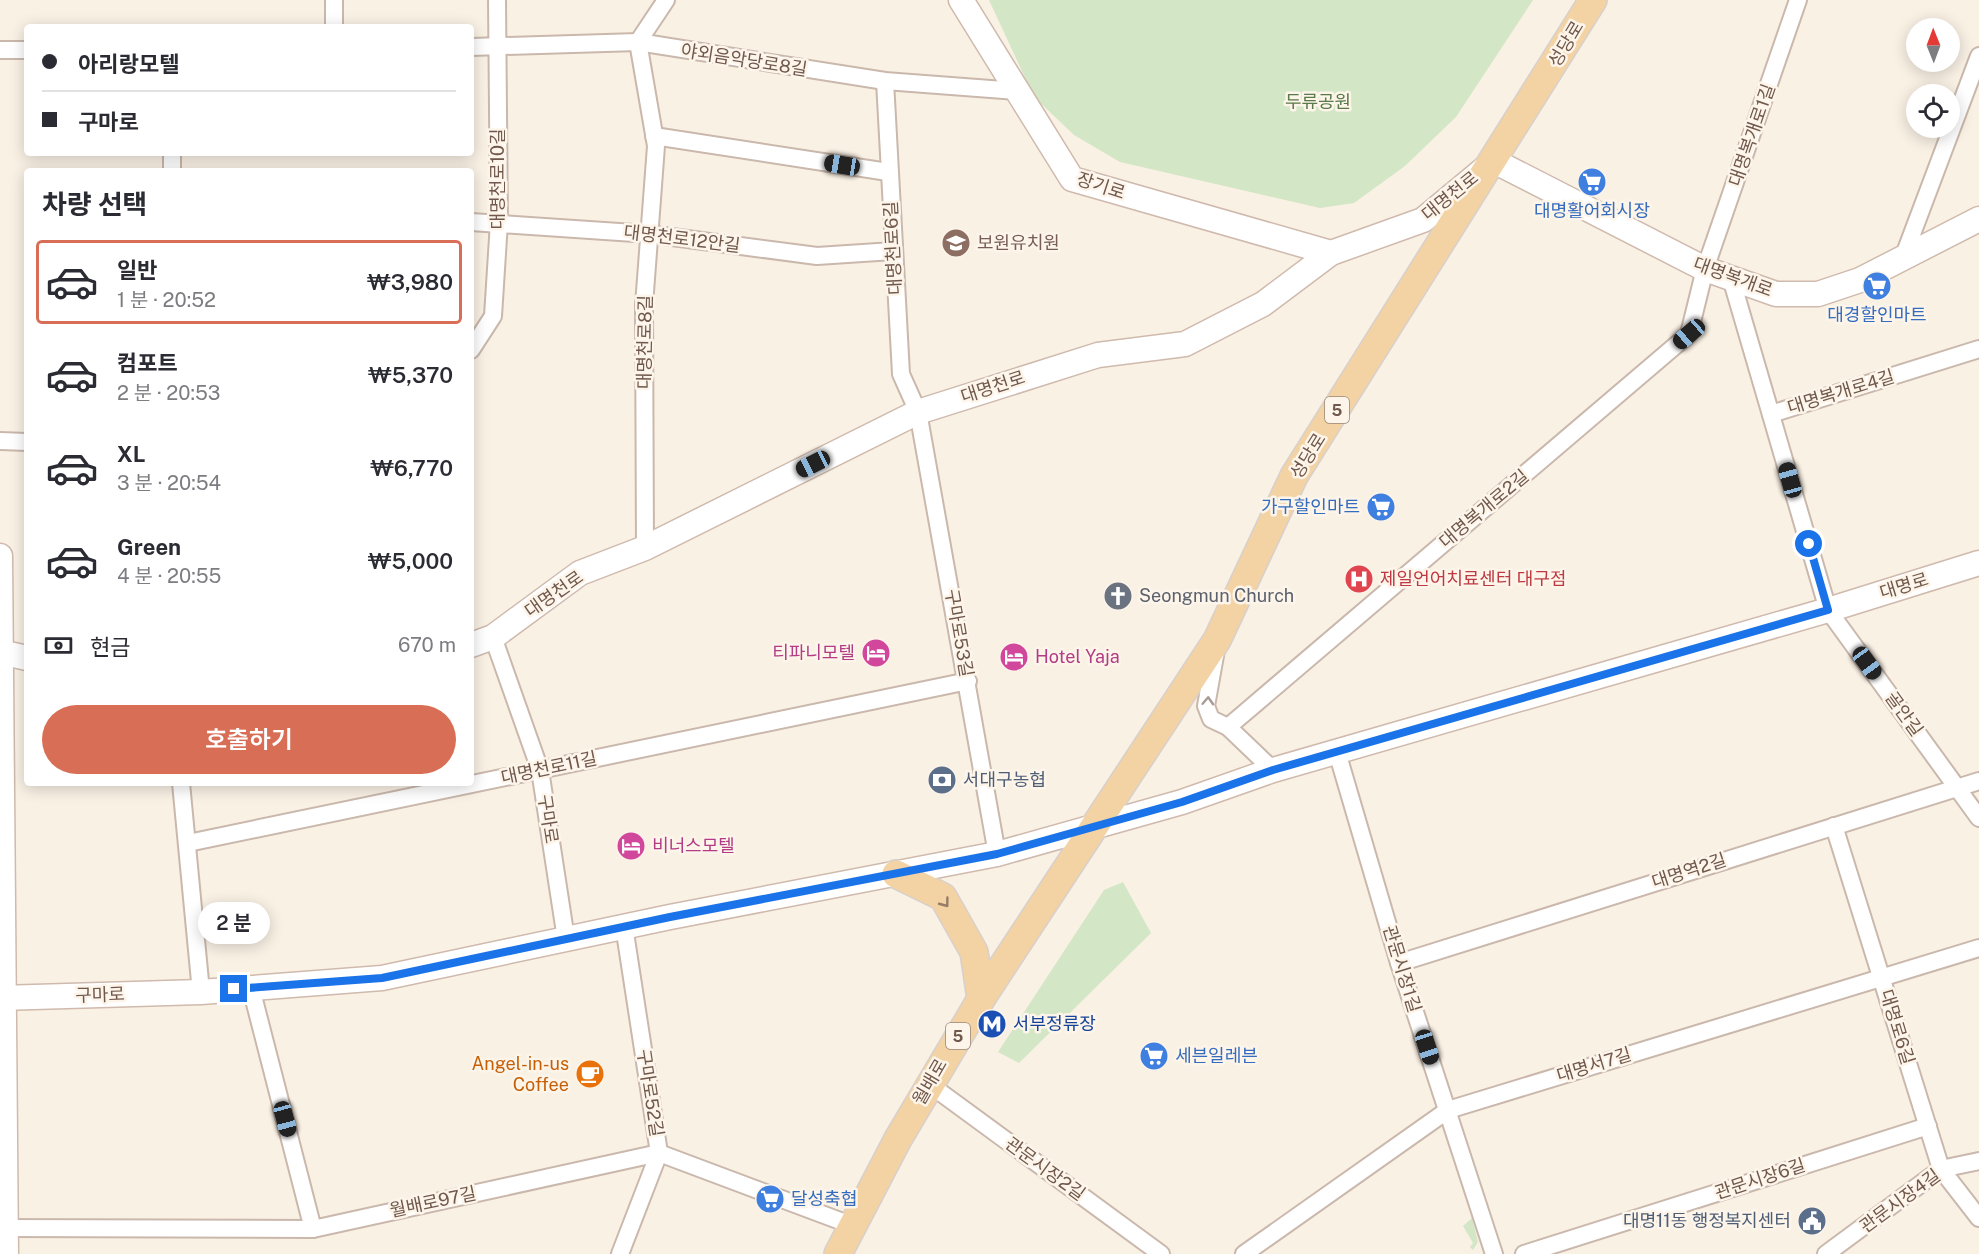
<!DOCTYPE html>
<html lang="ko">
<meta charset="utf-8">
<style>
:root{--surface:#fff;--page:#f2f2f3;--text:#2b2b33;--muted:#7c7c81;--line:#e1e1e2;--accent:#d86e55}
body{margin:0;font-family:"Public Sans","Noto Sans KR",sans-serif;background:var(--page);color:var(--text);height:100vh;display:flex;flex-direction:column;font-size:22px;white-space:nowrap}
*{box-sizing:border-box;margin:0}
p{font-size:20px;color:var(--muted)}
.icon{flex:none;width:33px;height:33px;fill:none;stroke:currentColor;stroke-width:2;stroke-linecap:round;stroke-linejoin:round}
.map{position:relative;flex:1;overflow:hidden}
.side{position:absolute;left:24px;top:168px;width:450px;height:618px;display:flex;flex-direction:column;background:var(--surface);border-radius:6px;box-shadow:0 3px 15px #0003}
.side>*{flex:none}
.guide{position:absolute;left:24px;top:24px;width:450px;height:132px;border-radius:6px;box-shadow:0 3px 15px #0003;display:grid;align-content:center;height:132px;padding:0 18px;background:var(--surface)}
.needle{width:39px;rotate:359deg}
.buttons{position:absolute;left:1906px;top:18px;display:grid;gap:12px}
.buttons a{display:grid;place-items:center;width:54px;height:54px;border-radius:50%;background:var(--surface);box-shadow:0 3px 15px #0003;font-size:30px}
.end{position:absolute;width:27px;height:27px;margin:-14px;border:8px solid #1a73e8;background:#fff;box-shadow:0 0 0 3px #fff}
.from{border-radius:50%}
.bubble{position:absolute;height:42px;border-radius:21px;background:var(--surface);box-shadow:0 3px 15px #0003;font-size:20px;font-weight:600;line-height:42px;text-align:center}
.car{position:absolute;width:18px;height:36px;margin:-18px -9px;border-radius:8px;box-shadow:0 0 4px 2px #0007;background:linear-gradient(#222 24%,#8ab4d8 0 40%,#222 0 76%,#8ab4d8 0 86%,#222 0)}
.guide b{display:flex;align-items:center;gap:21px;height:57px;font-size:22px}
.guide b+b{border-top:2px solid var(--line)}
.guide i{width:15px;height:15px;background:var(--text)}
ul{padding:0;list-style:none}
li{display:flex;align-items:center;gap:18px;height:84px;margin:0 12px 9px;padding:0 6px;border:3px solid transparent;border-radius:6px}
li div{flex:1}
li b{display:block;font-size:22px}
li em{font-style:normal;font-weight:600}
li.current{border-color:var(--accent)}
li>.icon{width:54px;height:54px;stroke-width:1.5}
h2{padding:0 18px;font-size:27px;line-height:72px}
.pay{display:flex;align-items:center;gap:15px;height:66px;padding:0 18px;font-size:22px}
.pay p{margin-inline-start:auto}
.cta{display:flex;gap:12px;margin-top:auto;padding:12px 18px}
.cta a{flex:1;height:69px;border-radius:36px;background:var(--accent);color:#fff;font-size:24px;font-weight:600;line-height:69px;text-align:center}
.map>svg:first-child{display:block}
.green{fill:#d3e6c5}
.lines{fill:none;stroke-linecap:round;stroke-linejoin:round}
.street-casing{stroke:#cab8ac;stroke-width:20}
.secondary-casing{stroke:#cfbaad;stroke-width:27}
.primary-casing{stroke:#d7d0cd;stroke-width:30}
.street{stroke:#fff;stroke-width:16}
.secondary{stroke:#fff;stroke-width:24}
.primary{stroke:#f3d2a3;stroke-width:27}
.oneway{stroke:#a99b94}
.oneway2{stroke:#977d66}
.route{stroke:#1a73e8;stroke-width:8}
.labels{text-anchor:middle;stroke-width:5;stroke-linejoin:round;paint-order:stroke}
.shield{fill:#fdf5ea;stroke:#9a877b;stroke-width:1.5}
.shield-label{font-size:16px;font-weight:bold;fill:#70584c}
.street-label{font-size:18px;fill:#70584c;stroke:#fdf5ea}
.park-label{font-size:18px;fill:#597a49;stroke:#fdf5ea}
.shop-label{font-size:18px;fill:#366cbe;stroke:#fdf5ea}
.education-label{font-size:18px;fill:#785e54;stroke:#fdf5ea;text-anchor:start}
.health-label{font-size:18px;fill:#be3a42;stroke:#fdf5ea;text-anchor:start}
.worship-label{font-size:18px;fill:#5b616d;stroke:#fdf5ea;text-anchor:start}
.hotel-label{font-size:18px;fill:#b23c85;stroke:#fdf5ea;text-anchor:start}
.service-label{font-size:18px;fill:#4e5e75;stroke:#fdf5ea;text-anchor:start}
.transit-label{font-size:18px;fill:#164399;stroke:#fdf5ea;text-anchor:start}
.food-label{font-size:18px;fill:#c56008;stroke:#fdf5ea;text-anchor:end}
</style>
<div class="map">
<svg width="1979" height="1254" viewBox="0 0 1979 1254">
<rect width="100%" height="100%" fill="#faf1e5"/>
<!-- green -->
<g class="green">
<path d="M 989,0 L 1533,0 L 1456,117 L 1405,166 L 1354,203 L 1320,208 L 1120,162 L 1074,135 L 1034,97 Z"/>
<path d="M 1123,882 L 1151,933 L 1019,1063 L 998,1052 L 1104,890 Z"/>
<path d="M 1472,1218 L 1478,1242 L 1473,1250 L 1470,1247 L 1473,1243 L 1463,1226 Z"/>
</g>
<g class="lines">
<!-- street casing -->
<g class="street-casing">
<g id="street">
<path d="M 334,0 L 334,27"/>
<path d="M 471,47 L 638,42 L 885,81 L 1017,91"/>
<path d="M 0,50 L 27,50"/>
<path d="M 885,81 L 901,374 L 918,412 L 997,854"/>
<path d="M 654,136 L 888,172"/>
<path d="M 172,171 L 172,153"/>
<path d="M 471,222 L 649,234 L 817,256 L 893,251"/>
<path d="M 1903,258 L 1979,56"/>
<path d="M 1731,278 L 1828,610 L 1979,818"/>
<path d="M 471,350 L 493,316 L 499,222 L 497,0"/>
<path d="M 1771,414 L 1979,349"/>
<path d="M 0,441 L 27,442"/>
<path d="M 645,548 L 644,305 L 656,146 L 638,42 L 666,0"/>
<path d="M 493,637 L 540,770 L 566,939"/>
<path d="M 1216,650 L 1206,706 L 1211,719 L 1228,727 L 1273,770"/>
<path d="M 1228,727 L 1689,334 L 1705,269 L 1798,0"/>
<path d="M 1337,752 L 1399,963 L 1494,1254"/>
<path d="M 181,783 L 201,992"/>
<path d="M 1834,826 L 1941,1169 L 1979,1218"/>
<path d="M 188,843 L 968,681"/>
<path d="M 1399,963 L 1979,781"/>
<path d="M 251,988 L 313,1229"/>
<path d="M 929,1084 L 1161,1254"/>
<path d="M 0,1228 L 313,1229 L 659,1153 L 851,1225"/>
<path d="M 620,1254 L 659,1153 L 624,926"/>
<path d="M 1244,1254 L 1448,1110 L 1979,948"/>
<path d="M 1524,1254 L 1928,1126"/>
<path d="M 1826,1254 L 1941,1169 L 1979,1161"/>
</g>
</g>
<!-- secondary casing -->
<g class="secondary-casing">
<g id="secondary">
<path d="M 961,0 L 1072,179 L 1331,253"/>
<path d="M 0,556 L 6,1254"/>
<path d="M 471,645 L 493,637 L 580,573 L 645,548 L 918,412 L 1098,355 L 1185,344 L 1263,304 L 1331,253 L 1423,220 L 1494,161 L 1705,269 L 1776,294 L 1818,294 L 1860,280 L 1979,219"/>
<path d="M 0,652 L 27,658"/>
<path d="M 0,998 L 201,992 L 382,978 L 670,917 L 997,854 L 1182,802 L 1273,770 L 1828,610 L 1979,563"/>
</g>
</g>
<!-- primary casing -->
<g class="primary-casing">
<g id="primary">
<path d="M 896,874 L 943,897 L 974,952 L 981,999"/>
<path d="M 838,1254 L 898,1139 L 981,999 L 1217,640 L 1294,476 L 1593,0"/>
</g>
</g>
<!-- street -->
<use href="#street" class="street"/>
<!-- secondary -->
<use href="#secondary" class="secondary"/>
<!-- primary -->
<use href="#primary" class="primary"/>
</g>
<!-- one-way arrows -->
<defs><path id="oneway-chevron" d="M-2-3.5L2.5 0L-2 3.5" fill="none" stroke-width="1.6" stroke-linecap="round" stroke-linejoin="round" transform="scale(1.5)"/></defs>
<use class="oneway" href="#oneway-chevron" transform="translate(1208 701) rotate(-87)"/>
<use class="oneway2" href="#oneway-chevron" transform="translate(945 903) rotate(53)"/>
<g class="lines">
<!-- route -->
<path class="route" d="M 234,989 L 382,978 L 670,917 L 997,854 L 1182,802 L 1273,770 L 1828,610 L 1809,544"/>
</g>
<!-- icons -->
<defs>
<g id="supermarket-disc" transform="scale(1.5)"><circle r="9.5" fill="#3f7fe0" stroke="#fdf5ea"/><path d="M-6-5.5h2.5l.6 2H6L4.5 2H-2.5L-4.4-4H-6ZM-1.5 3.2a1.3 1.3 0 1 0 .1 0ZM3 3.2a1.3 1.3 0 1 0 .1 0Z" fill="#fff"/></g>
<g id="school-disc" transform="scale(1.5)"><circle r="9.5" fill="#8d6e63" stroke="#fdf5ea"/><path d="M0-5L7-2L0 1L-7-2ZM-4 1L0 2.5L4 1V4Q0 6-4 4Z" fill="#fff"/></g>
<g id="hospital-disc" transform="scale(1.5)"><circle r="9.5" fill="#e0444e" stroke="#fdf5ea"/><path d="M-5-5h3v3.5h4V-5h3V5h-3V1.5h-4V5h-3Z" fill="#fff"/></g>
<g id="church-disc" transform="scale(1.5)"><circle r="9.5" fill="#6b7280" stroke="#fdf5ea"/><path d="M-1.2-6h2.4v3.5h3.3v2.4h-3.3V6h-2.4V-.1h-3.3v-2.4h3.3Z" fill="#fff"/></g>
<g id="hotel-disc" transform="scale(1.5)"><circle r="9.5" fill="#d1479c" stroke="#fdf5ea"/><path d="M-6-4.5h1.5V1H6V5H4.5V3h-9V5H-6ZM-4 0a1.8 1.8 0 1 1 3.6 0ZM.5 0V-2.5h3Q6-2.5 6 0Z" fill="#fff"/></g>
<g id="bank-disc" transform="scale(1.5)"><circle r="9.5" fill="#5c6f8a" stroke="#fdf5ea"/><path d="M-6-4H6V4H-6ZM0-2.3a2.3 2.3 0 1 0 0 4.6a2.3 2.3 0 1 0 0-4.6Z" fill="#fff"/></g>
<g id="metro-disc" transform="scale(1.5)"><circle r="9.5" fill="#1a4fb4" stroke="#fdf5ea"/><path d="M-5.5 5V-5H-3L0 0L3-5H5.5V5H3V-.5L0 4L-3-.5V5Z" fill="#fff"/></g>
<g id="cafe-disc" transform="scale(1.5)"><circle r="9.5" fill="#e8710a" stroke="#fdf5ea"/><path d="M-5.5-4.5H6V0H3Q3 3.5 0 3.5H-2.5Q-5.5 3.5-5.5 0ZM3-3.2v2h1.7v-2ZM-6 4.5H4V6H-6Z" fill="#fff"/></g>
<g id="civic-disc" transform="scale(1.5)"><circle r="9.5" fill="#5c6f8a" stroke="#fdf5ea"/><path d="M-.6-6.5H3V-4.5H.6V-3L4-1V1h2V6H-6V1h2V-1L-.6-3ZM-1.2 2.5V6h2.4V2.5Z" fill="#fff"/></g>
</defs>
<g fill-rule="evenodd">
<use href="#supermarket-disc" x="1592" y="182"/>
<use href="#school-disc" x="956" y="243"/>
<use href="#supermarket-disc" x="1877" y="286"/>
<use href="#supermarket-disc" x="1381" y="507"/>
<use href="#hospital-disc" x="1359" y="579"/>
<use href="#church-disc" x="1118" y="596"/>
<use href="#hotel-disc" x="876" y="653"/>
<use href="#hotel-disc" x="1014" y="657"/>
<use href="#bank-disc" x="942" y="780"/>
<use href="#hotel-disc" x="631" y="846"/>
<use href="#metro-disc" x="992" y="1024"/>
<use href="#supermarket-disc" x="1154" y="1056"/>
<use href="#cafe-disc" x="590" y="1074"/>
<use href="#supermarket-disc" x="770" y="1199"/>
<use href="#civic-disc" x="1812" y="1221"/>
</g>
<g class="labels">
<!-- shield labels -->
<g class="shield">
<rect x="1325" y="397" width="24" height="26" rx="4.5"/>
<rect x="946" y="1023" width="24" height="26" rx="4.5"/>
</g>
<g class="shield-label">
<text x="1337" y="416">5</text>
<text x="958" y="1042">5</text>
</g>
<!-- street labels -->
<g class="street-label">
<text transform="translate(1566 44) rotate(-59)" y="6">성당로</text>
<text transform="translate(744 60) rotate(9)" y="6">야외음악당로8길</text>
<text transform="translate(1752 135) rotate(-71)" y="6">대명복개로1길</text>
<text transform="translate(498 179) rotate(-90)" y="6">대명천로10길</text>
<text transform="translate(1101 186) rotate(18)" y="6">장기로</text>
<text transform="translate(1450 196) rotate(-39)" y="6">대명천로</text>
<text transform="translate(682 239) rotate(7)" y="6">대명천로12안길</text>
<text transform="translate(893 248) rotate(-93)" y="6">대명천로6길</text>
<text transform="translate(1733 277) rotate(20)" y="6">대명복개로</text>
<text transform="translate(645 342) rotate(-89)" y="6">대명천로8길</text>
<text transform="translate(993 387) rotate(-18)" y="6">대명천로</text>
<text transform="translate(1841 392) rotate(-17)" y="6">대명복개로4길</text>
<text transform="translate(1308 456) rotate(-58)" y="6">성당로</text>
<text transform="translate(1484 509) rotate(-40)" y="6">대명복개로2길</text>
<text transform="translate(1904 586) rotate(-17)" y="6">대명로</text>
<text transform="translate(554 594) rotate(-35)" y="6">대명천로</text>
<text transform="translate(959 633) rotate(80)" y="6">구마로53길</text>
<text transform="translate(1904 714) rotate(54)" y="6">골안길</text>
<text transform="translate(549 768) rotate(-12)" y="6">대명천로11길</text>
<text transform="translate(548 819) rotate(81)" y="6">구마로</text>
<text transform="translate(1689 871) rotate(-18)" y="6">대명역2길</text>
<text transform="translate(1402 969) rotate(73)" y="6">관문시장1길</text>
<text transform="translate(100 995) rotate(-2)" y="6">구마로</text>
<text transform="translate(1897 1027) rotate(73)" y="6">대명로6길</text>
<text transform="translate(1594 1065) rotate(-17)" y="6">대명서7길</text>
<text transform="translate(930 1082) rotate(-60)" y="6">월배로</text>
<text transform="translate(650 1093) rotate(81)" y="6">구마로52길</text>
<text transform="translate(1045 1169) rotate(36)" y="6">관문시장2길</text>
<text transform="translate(1760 1179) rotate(-18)" y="6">관문시장6길</text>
<text transform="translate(1900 1201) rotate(-36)" y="6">관문시장4길</text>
<text transform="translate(433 1202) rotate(-12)" y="6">월배로97길</text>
</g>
<!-- park labels -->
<g class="park-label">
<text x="1318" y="108">두류공원</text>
</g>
<!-- shop labels -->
<g class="shop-label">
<text x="1592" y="217">대명활어회시장</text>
<text x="1877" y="321">대경할인마트</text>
<text x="1360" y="513" text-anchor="end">가구할인마트</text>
<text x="1175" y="1062" text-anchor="start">세븐일레븐</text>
<text x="791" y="1205" text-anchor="start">달성축협</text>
</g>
<!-- education labels -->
<g class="education-label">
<text x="977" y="249">보원유치원</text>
</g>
<!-- health labels -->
<g class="health-label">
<text x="1380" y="585">제일언어치료센터 대구점</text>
</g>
<!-- worship labels -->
<g class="worship-label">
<text x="1139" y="602">Seongmun Church</text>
</g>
<!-- hotel labels -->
<g class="hotel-label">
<text x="855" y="659" text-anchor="end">티파니모텔</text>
<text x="1035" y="663">Hotel Yaja</text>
<text x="652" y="852">비너스모텔</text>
</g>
<!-- service labels -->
<g class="service-label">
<text x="963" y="786">서대구농협</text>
<text x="1791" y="1227" text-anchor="end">대명11동 행정복지센터</text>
</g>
<!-- transit labels -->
<g class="transit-label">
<text x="1013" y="1030">서부정류장</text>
</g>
<!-- food labels -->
<g class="food-label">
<text x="569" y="1070">Angel-in-us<tspan x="569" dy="21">Coffee</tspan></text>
</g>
</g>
</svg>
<div class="buttons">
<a><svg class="needle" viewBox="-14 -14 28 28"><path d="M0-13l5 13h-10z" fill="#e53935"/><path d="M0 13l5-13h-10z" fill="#7c7c81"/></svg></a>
<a><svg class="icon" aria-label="locate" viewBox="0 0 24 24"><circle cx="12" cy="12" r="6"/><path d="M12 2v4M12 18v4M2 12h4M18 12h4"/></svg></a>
</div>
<i class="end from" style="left:1809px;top:544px"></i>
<i class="end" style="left:234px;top:989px"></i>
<div class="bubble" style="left:198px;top:902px;width:72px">2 분</div>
<i class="car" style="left:842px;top:165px;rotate:279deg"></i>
<i class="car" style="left:1689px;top:334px;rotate:229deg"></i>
<i class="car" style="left:813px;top:464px;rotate:243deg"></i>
<i class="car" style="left:1790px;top:480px;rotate:344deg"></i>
<i class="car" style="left:1867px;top:663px;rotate:144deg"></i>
<i class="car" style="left:1427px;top:1047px;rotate:162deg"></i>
<i class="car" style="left:285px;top:1119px;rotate:165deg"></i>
<div class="guide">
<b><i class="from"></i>아리랑모텔</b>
<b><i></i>구마로</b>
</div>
<section class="side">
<h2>차량 선택</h2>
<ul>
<li class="current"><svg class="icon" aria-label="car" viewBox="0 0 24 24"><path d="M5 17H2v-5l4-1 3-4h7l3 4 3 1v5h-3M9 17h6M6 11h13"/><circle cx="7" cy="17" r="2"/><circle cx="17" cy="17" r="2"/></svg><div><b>일반</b><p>1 분 · 20:52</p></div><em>₩3,980</em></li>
<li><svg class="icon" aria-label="car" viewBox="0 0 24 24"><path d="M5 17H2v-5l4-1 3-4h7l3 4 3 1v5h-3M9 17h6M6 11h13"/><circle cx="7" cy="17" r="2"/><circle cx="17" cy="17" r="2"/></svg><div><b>컴포트</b><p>2 분 · 20:53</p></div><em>₩5,370</em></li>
<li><svg class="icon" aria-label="car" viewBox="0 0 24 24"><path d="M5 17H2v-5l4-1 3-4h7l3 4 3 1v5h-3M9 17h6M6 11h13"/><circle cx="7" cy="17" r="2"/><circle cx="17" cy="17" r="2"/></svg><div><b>XL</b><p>3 분 · 20:54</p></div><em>₩6,770</em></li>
<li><svg class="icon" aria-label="car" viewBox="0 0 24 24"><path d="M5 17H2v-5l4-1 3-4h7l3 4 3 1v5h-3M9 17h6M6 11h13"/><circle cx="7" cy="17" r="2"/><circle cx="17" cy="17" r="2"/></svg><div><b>Green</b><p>4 분 · 20:55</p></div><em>₩5,000</em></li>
</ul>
<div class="pay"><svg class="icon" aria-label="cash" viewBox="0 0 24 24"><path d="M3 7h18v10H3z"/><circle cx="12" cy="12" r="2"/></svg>현금<p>670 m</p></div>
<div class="cta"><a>호출하기</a></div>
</section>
</div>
